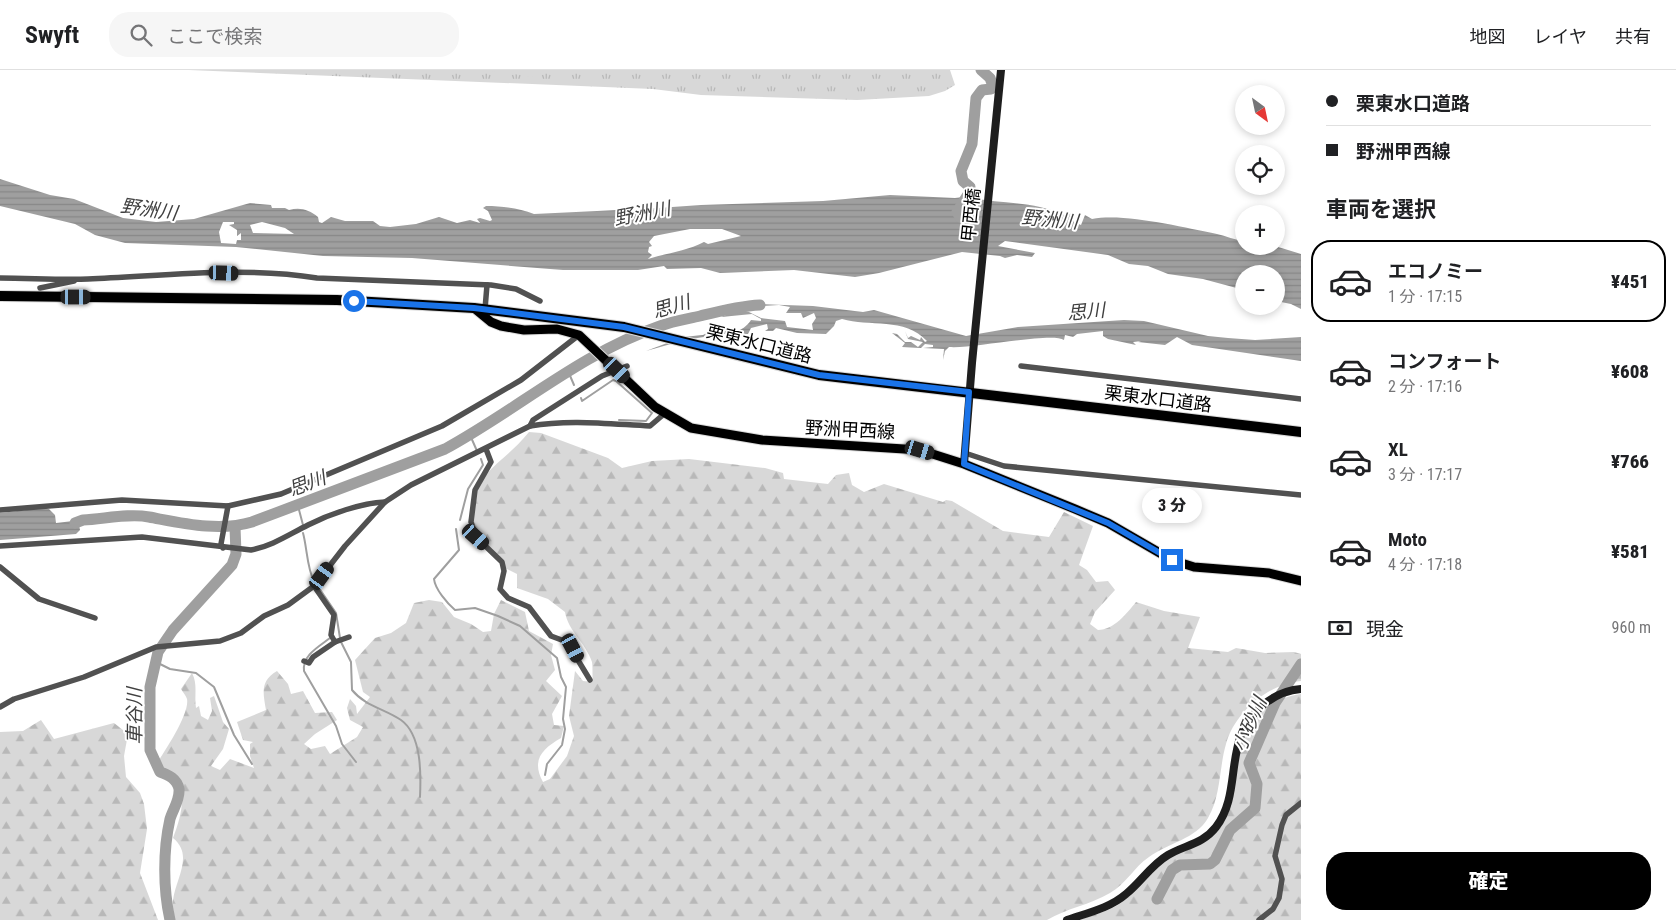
<!DOCTYPE html>
<html lang="ja">
<meta charset="utf-8">
<style>
:root{--surface:#fff;--page:#f6f6f6;--text:#202124;--muted:#757577;--line:#e0e0e0;--accent:#000}
body{margin:0;font-family:"Roboto Condensed","Noto Sans JP",sans-serif;background:var(--page);color:var(--text);height:100vh;display:flex;flex-direction:column;font-size:19px;white-space:nowrap}
*{box-sizing:border-box;margin:0}
p{font-size:16px;color:var(--muted)}
.icon{flex:none;width:28px;height:28px;fill:none;stroke:currentColor;stroke-width:2;stroke-linecap:round;stroke-linejoin:round}
.map{position:relative;flex:1;overflow:hidden}
.side{display:flex;flex-direction:column;background:var(--surface);width:375px}
.side>*{flex:none}
.hud{display:grid;align-content:center;height:110px;padding:0 25px;background:var(--surface)}
.needle{width:32px;rotate:147deg}
.buttons{position:absolute;left:1235px;top:15px;display:grid;gap:10px}
.buttons a{display:grid;place-items:center;width:50px;height:50px;border-radius:50%;background:var(--surface);box-shadow:0 2px 8px #0003;font-size:25px}
.end{position:absolute;width:22px;height:22px;margin:-11px;border:6px solid #1a73e8;background:#fff;box-shadow:0 0 0 2px #fff}
.from{border-radius:50%}
.bubble{position:absolute;height:35px;border-radius:18px;background:var(--surface);box-shadow:0 2px 8px #0003;font-size:16px;font-weight:800;line-height:35px;text-align:center}
.car{position:absolute;width:15px;height:30px;margin:-15px -8px;border-radius:6px;box-shadow:0 0 4px 1px #0007;background:linear-gradient(#222 24%,#8ab4d8 0 40%,#222 0 76%,#8ab4d8 0 86%,#222 0)}
.hud b{display:flex;align-items:center;gap:18px;height:48px;font-size:19px}
.hud b+b{border-top:1px solid var(--line)}
.hud i{width:12px;height:12px;background:var(--text)}
ul{padding:0;list-style:none}
li{display:flex;align-items:center;gap:15px;height:82px;margin:0 10px 8px;padding:0 15px;border:2px solid transparent;border-radius:20px}
li div{flex:1}
li b{display:block;font-size:19px}
li em{font-style:normal;font-weight:800}
li.on{border-color:var(--accent)}
li>.icon{width:45px;height:45px;stroke-width:1.5}
h2{padding:0 25px;font-size:22px;line-height:60px}
.pay{display:flex;align-items:center;gap:12px;height:55px;padding:0 25px;font-size:19px}
.pay p{margin-inline-start:auto}
.action{display:flex;gap:10px;margin-top:auto;padding:10px 25px}
.action a{flex:1;height:58px;border-radius:20px;background:var(--accent);color:#fff;font-size:20px;font-weight:800;line-height:58px;text-align:center}
header{display:flex;align-items:center;gap:30px;box-sizing:border-box;height:70px;padding:0 25px;background:var(--surface);border-bottom:1px solid var(--line)}
header strong{font-size:24px}
nav{display:flex;gap:28px;margin-inline-start:auto;font-size:18px}
.search{width:350px;height:45px;background:var(--page);display:flex;align-items:center;gap:12px;box-sizing:border-box;padding:0 18px;border-radius:20px;color:var(--muted);font-size:19px}
main{display:flex;flex:1;min-height:0}
.map>svg:first-child{display:block}
.grass{fill:url(#grass-tufts)}
.forest{fill:url(#forest-firs)}
.pitch{fill:#d8d8d8}
.water{fill:url(#water-rules);fill-rule:evenodd}
.lines{fill:none;stroke-linecap:round;stroke-linejoin:round}
.stream{stroke:#9f9f9f;stroke-width:2}
.river{stroke:#9f9f9f;stroke-width:11}
.primary-casing{stroke:#dbdbdb;stroke-width:11}
.highway-casing{stroke:#dbdbdb;stroke-width:12}
.street{stroke:#515151;stroke-width:5.5}
.secondary{stroke:#1e1e1e;stroke-width:8}
.primary{stroke:#000;stroke-width:9}
.highway{stroke:#000;stroke-width:10}
.route{stroke:#1a73e8;stroke-width:6}
.labels{text-anchor:middle;stroke-width:4;stroke-linejoin:round;paint-order:stroke}
.street-label{font-size:18px;fill:#000;stroke:#fff}
.water-label{font-size:19px;font-style:italic;fill:#404040;stroke:#fff}
</style>
<header>
<strong>Swyft</strong>
<div class="search"><svg class="icon" aria-label="search" viewBox="0 0 24 24"><circle cx="10" cy="10" r="6"/><path d="M15 15l6 6"/></svg>ここで検索</div>
<nav><a>地図</a><a>レイヤ</a><a>共有</a></nav>
</header>
<main>
<div class="map">
<svg width="1301" height="850" viewBox="0 0 1301 850">
<defs>
<pattern id="grass-tufts" width="24" height="20" patternUnits="userSpaceOnUse" patternTransform="scale(1.25)"><rect width="24" height="20" fill="#d8d8d8"/><path d="M3 7l-1-3M5 7V3M7 7l1-3M15 17l-1-3M17 17v-4M19 17l1-3" fill="none" stroke="#b8b8b8"/></pattern>
<pattern id="forest-firs" width="22" height="20" patternUnits="userSpaceOnUse" patternTransform="scale(1.25)"><rect width="22" height="20" fill="#d8d8d8"/><path d="M5 1l3.5 6h-7zM16 11l3.5 6h-7z" fill="#b8b8b8"/></pattern>
<pattern id="water-rules" width="6" height="5" patternUnits="userSpaceOnUse" patternTransform="scale(1.25)"><rect width="6" height="5" fill="#9f9f9f"/><path d="M0 2.5h6" fill="none" stroke="#878787"/></pattern>
</defs>
<rect width="100%" height="100%" fill="#fff"/>
<!-- grass -->
<path class="grass" d="M 189,0 L 950,0 L 955,15 L 945,21 L 929,26 L 857,30 L 701,25 L 653,19 Z"/>
<!-- forest -->
<g class="forest">
<path d="M 529,362 L 541,363 L 608,388 L 622,398 L 652,391 L 689,389 L 765,398 L 783,403 L 784,409 L 828,414 L 836,405 L 849,403 L 852,415 L 864,422 L 884,414 L 943,432 L 946,430 L 952,431 L 1003,461 L 1049,467 L 1064,442 L 1093,456 L 1079,495 L 1087,500 L 1096,512 L 1108,511 L 1115,520 L 1095,542 L 1090,554 L 1098,560 C 1114,560 1127,543 1136,532 L 1164,541 L 1200,547 L 1188,578 L 1228,582 L 1236,578 L 1265,583 L 1294,582 L 1301,584 L 1301,611 C 1268,614 1235,642 1226,674 C 1219,698 1221,726 1208,748 C 1196,769 1168,773 1149,787 C 1134,797 1126,814 1110,823 C 1090,835 1067,838 1047,850 L 175,850 C 174,844 172,836 173,830 C 176,808 194,785 173,768 C 180,750 185,732 180,713 L 155,696 C 163,684 190,644 187,629 C 186,626 183,622 181,619 L 192,603 C 198,614 194,626 196,638 L 199,636 L 201,646 L 208,650 L 212,641 L 210,628 L 214,626 L 223,652 L 229,659 L 223,679 L 211,696 L 220,700 L 230,689 L 254,698 L 250,686 L 250,674 L 253,672 L 243,670 L 237,652 L 266,640 C 263,623 260,611 277,601 L 288,614 L 291,624 L 303,621 L 315,643 L 332,642 L 337,650 L 315,664 L 304,674 L 311,679 L 325,676 L 330,684 L 357,667 L 363,657 L 350,650 L 347,638 L 350,629 L 356,636 L 357,644 L 370,627 L 363,622 L 355,590 L 375,568 L 391,563 L 406,553 L 414,533 L 429,530 L 442,532 L 454,547 L 471,554 L 483,562 L 491,561 L 494,544 L 501,530 L 525,542 L 529,561 L 553,574 L 551,585 L 555,600 L 546,611 L 562,626 L 552,644 L 554,655 L 564,656 L 561,668 C 542,679 531,690 543,712 L 550,709 L 567,686 L 574,666 L 569,646 L 575,601 L 583,611 L 593,612 C 592,606 593,598 592,592 C 586,573 568,561 565,542 L 548,529 L 517,518 L 517,504 L 505,498 L 470,451 C 474,398 501,397 529,362 Z"/>
<path d="M 1301,624 L 1301,850 L 1079,850 C 1096,844 1114,840 1127,828 C 1141,816 1150,801 1165,791 C 1185,778 1207,776 1222,755 C 1230,744 1231,731 1233,719 C 1241,671 1245,633 1301,624 Z"/>
<path d="M 41,650 L 54,669 L 114,653 L 128,664 L 124,686 L 126,707 L 140,723 L 144,734 L 147,759 L 140,803 L 158,850 L 0,850 L 0,662 L 23,661 Z"/>
</g>
<!-- pitch -->
<path class="pitch" d="M 485,0 L 540,0 L 541,8 Z"/>
<!-- water -->
<g class="water">
<path d="M 0,109 L 50,125 L 74,129 L 123,148 L 156,152 L 194,149 L 250,133 L 271,135 L 272,138 L 285,138 L 289,140 C 301,137 309,140 318,147 L 319,152 L 322,153 L 331,147 L 345,151 L 373,151 L 380,156 L 390,157 L 416,154 L 439,147 L 457,153 L 470,150 L 480,153 L 477,149 L 480,148 L 490,151 L 492,150 L 488,141 L 483,138 L 486,136 C 502,136 519,138 534,144 L 618,140 L 624,143 L 629,140 L 701,135 L 823,131 L 890,125 L 955,128 L 963,127 L 966,122 L 958,110 L 959,109 L 968,119 L 961,132 L 963,134 L 972,128 C 1001,134 1036,131 1062,145 L 1070,143 L 1074,152 L 1081,155 L 1085,145 L 1092,149 C 1125,143 1181,157 1217,164 C 1226,166 1235,170 1244,171 L 1244,176 L 1275,176 L 1301,184 L 1301,239 L 1291,234 L 1276,231 L 1276,204 L 1244,204 L 1244,220 L 1203,209 L 1168,204 L 1148,196 L 1129,194 L 1108,185 L 1005,171 L 998,176 L 1035,183 L 1032,187 L 1017,185 L 1005,188 L 1000,186 L 962,182 L 879,203 L 855,207 L 794,200 L 720,203 L 701,198 L 667,199 L 664,196 L 638,200 L 563,200 L 412,188 L 323,186 L 236,177 L 125,173 L 95,165 L 75,154 L 0,136 ZM 223,152 L 234,152 L 234,154 L 229,155 L 237,160 L 237,166 L 241,163 L 241,170 L 237,170 L 236,174 L 221,173 L 219,162 ZM 262,152 L 285,158 L 294,164 L 253,163 L 250,155 ZM 690,159 L 722,159 L 741,166 L 708,174 L 704,172 C 687,181 667,183 648,189 L 652,185 L 648,182 L 649,177 L 652,176 L 649,172 L 654,166 Z"/>
<path d="M 751,234 L 813,236 L 863,242 L 874,240 L 966,266 L 1018,257 L 1124,250 L 1144,251 L 1208,266 L 1228,268 L 1255,270 L 1301,267 L 1301,291 L 1192,275 L 1177,267 L 1165,275 L 1138,272 L 1141,271 L 1133,272 L 1136,275 L 1108,269 L 1103,266 L 1103,261 L 1077,264 L 1073,267 L 1065,265 L 1064,270 C 1051,262 973,279 949,277 L 945,281 L 943,290 L 944,279 L 923,278 L 933,277 L 933,275 L 925,274 L 921,278 L 902,277 L 905,273 L 892,263 L 897,264 L 905,272 L 911,272 L 918,277 L 923,272 L 908,269 L 905,261 L 908,268 L 911,266 L 920,270 L 921,267 L 925,272 L 927,271 C 905,247 869,257 842,249 L 836,251 L 834,256 L 826,264 L 797,263 L 776,258 L 773,261 L 765,261 L 768,259 L 767,254 L 751,258 L 748,264 L 719,264 L 717,268 L 710,266 L 685,270 L 646,281 L 683,267 L 703,265 L 710,261 L 709,258 L 724,256 C 734,266 745,259 751,250 L 761,251 L 761,249 L 752,244 L 721,247 L 726,245 L 722,242 L 730,243 L 734,239 L 749,242 L 761,248 L 785,251 L 787,257 L 813,260 L 812,254 L 816,248 L 814,243 L 803,248 L 801,243 L 786,243 L 790,237 L 779,235 L 744,237 Z"/>
<path d="M 44,438 L 49,439 L 55,445 L 56,453 L 90,449 L 79,455 L 80,460 L 76,464 L 0,470 L 0,443 Z"/>
</g>
<g class="lines">
<!-- stream -->
<g class="stream">
<path d="M 568,301 L 574,315"/>
<path d="M 581,328 L 582,331 L 613,310 L 616,311 L 652,343 L 646,351 L 619,350"/>
<path d="M 470,365 L 477,381"/>
<path d="M 298,436 L 303,455"/>
<path d="M 460,450 L 468,419 L 483,395 L 481,389"/>
<path d="M 456,459 L 459,480 L 434,509 C 435,519 447,533 455,540 L 475,538 L 498,546 L 520,556 L 557,588 L 561,607 L 566,617 L 563,649 L 565,659 L 562,675 L 547,694 L 545,705"/>
<path d="M 303,463 C 307,477 307,499 314,511"/>
<path d="M 319,518 L 336,543 L 340,568"/>
<path d="M 330,568 C 320,576 302,585 304,601 L 336,656 L 342,674 L 356,692"/>
<path d="M 341,572 L 351,592 L 352,620 C 365,636 385,639 401,650 C 422,665 421,705 420,727"/>
<path d="M 156,592 L 170,599 L 196,603 L 214,617 L 234,665 L 252,694"/>
</g>
<!-- river -->
<g class="river">
<path d="M 960,147 L 957,142 L 969,123 L 970,117 L 963,111 L 961,101 L 972,74 L 976,28 L 982,20 L 991,19 L 993,16 L 990,8 L 981,0"/>
<path d="M 75,453 L 83,450 C 104,449 129,443 149,447 C 182,453 219,462 252,452 L 445,379 C 517,340 581,283 660,256 C 673,251 687,249 700,246 C 720,241 739,236 760,235"/>
<path d="M 1157,829 L 1172,800 L 1180,795 L 1210,794 L 1215,790 L 1230,760 L 1255,738 L 1257,714 L 1249,693 L 1275,633 L 1301,594"/>
<path d="M 170,850 C 163,819 163,780 170,749 C 173,739 180,730 179,719 C 177,709 169,705 160,702 L 150,680 L 150,617 L 158,582 L 173,560 L 232,495 L 236,484 L 235,457"/>
</g>
<!-- primary casing -->
<g class="primary-casing">
<path id="primary" d="M 474,238 L 491,252 L 501,256 L 524,260 L 557,259 L 579,265 L 655,337 L 691,358 L 762,370 L 920,380 L 964,394 L 1075,439 L 1108,453 L 1172,490 L 1194,497 L 1269,503 L 1301,511"/>
</g>
<!-- highway casing -->
<g class="highway-casing">
<path id="highway" d="M 0,226 L 337,230 L 474,238 L 624,257 L 819,305 L 1301,362"/>
</g>
<!-- street -->
<g class="street">
<path d="M 0,208 C 29,208 59,210 88,209 C 164,206 241,196 317,208 L 491,215 L 516,219 L 540,231"/>
<path d="M 40,218 L 74,211"/>
<path d="M 485,239 L 487,215"/>
<path d="M 1021,296 L 1301,329"/>
<path d="M 530,356 L 533,350 L 602,306 L 627,296"/>
<path d="M 486,379 L 491,392 L 475,420 L 471,452 L 476,467 L 502,492 L 504,501 L 500,519 L 508,528 L 529,537 L 551,566 L 567,572 L 590,610"/>
<path d="M 965,383 L 1004,396 L 1301,425"/>
<path d="M 0,440 L 122,430 L 228,436 L 281,424 L 442,356 L 521,310 L 579,265"/>
<path d="M 0,476 L 142,467 L 251,480 C 272,476 288,465 308,455 C 330,444 361,433 385,432"/>
<path d="M 223,478 L 221,474 L 228,436"/>
<path d="M 0,497 L 39,529 L 95,548"/>
<path d="M 335,572 L 349,567"/>
<path d="M 304,591 L 309,593 L 313,587 L 335,572 L 331,565 L 334,545 L 314,516"/>
<path d="M 0,637 L 14,629 L 84,607 L 156,577 L 220,571 L 241,563 L 264,546 L 288,535 L 314,516 L 345,476 L 385,432 L 411,415 L 530,356 C 569,349 610,354 650,356 L 664,344"/>
<path d="M 1259,850 L 1273,839 L 1279,828 L 1282,809 L 1275,786 L 1282,755 L 1286,745 L 1301,733"/>
</g>
<!-- secondary -->
<g class="secondary">
<path d="M 964,394 L 972,293 L 1001,0"/>
<path d="M 1067,850 C 1087,843 1110,838 1126,824 C 1141,812 1151,795 1168,785 C 1185,775 1203,774 1216,757 C 1244,721 1221,668 1263,635 C 1274,626 1287,620 1301,619"/>
</g>
<!-- primary -->
<use href="#primary" class="primary"/>
<!-- highway -->
<use href="#highway" class="highway"/>
</g>
<g class="lines">
<!-- route -->
<path class="route" d="M 354,231 L 474,238 L 624,257 L 819,305 L 969,322 L 964,394 L 1108,453 L 1172,490"/>
</g>
<g class="labels">
<!-- street labels -->
<g class="street-label">
<text transform="translate(971 145) rotate(-84)" y="6">甲西橋</text>
<text transform="translate(759 274) rotate(14)" y="6">栗東水口道路</text>
<text transform="translate(1158 329) rotate(7)" y="6">栗東水口道路</text>
<text transform="translate(850 360) rotate(3)" y="6">野洲甲西線</text>
</g>
<!-- water labels -->
<g class="water-label">
<text transform="translate(149 139) rotate(8)" y="7">野洲川</text>
<text transform="translate(642 143) rotate(-11)" y="7">野洲川</text>
<text transform="translate(1050 149) rotate(5)" y="7">野洲川</text>
<text transform="translate(671 236) rotate(-16)" y="7">思川</text>
<text transform="translate(1086 241) rotate(-5)" y="7">思川</text>
<text transform="translate(307 413) rotate(-21)" y="7">思川</text>
<text transform="translate(134 646) rotate(-90)" y="7">車谷川</text>
<text transform="translate(1249 654) rotate(-67)" y="7">小砂川</text>
</g>
</g>
</svg>
<div class="buttons">
<a><svg class="needle" viewBox="-14 -14 28 28"><path d="M0-13l5 13h-10z" fill="#e53935"/><path d="M0 13l5-13h-10z" fill="#757577"/></svg></a>
<a><svg class="icon" aria-label="locate" viewBox="0 0 24 24"><circle cx="12" cy="12" r="6"/><path d="M12 2v4M12 18v4M2 12h4M18 12h4"/></svg></a>
<a>+</a>
<a>−</a>
</div>
<i class="end from" style="left:354px;top:231px"></i>
<i class="end" style="left:1172px;top:490px"></i>
<div class="bubble" style="left:1142px;top:418px;width:60px">3 分</div>
<i class="car" style="left:224px;top:203px;rotate:92deg"></i>
<i class="car" style="left:76px;top:227px;rotate:90deg"></i>
<i class="car" style="left:617px;top:300px;rotate:134deg"></i>
<i class="car" style="left:920px;top:380px;rotate:107deg"></i>
<i class="car" style="left:476px;top:467px;rotate:132deg"></i>
<i class="car" style="left:322px;top:506px;rotate:36deg"></i>
<i class="car" style="left:573px;top:578px;rotate:152deg"></i>
</div>
<section class="side">
<div class="hud">
<b><i class="from"></i>栗東水口道路</b>
<b><i></i>野洲甲西線</b>
</div>
<h2>車両を選択</h2>
<ul>
<li class="on"><svg class="icon" aria-label="car" viewBox="0 0 24 24"><path d="M5 17H2v-5l4-1 3-4h7l3 4 3 1v5h-3M9 17h6M6 11h13"/><circle cx="7" cy="17" r="2"/><circle cx="17" cy="17" r="2"/></svg><div><b>エコノミー</b><p>1 分 · 17:15</p></div><em>¥451</em></li>
<li><svg class="icon" aria-label="car" viewBox="0 0 24 24"><path d="M5 17H2v-5l4-1 3-4h7l3 4 3 1v5h-3M9 17h6M6 11h13"/><circle cx="7" cy="17" r="2"/><circle cx="17" cy="17" r="2"/></svg><div><b>コンフォート</b><p>2 分 · 17:16</p></div><em>¥608</em></li>
<li><svg class="icon" aria-label="car" viewBox="0 0 24 24"><path d="M5 17H2v-5l4-1 3-4h7l3 4 3 1v5h-3M9 17h6M6 11h13"/><circle cx="7" cy="17" r="2"/><circle cx="17" cy="17" r="2"/></svg><div><b>XL</b><p>3 分 · 17:17</p></div><em>¥766</em></li>
<li><svg class="icon" aria-label="car" viewBox="0 0 24 24"><path d="M5 17H2v-5l4-1 3-4h7l3 4 3 1v5h-3M9 17h6M6 11h13"/><circle cx="7" cy="17" r="2"/><circle cx="17" cy="17" r="2"/></svg><div><b>Moto</b><p>4 分 · 17:18</p></div><em>¥581</em></li>
</ul>
<div class="pay"><svg class="icon" aria-label="cash" viewBox="0 0 24 24"><path d="M3 7h18v10H3z"/><circle cx="12" cy="12" r="2"/></svg>現金<p>960 m</p></div>
<div class="action"><a>確定</a></div>
</section>
</main>
